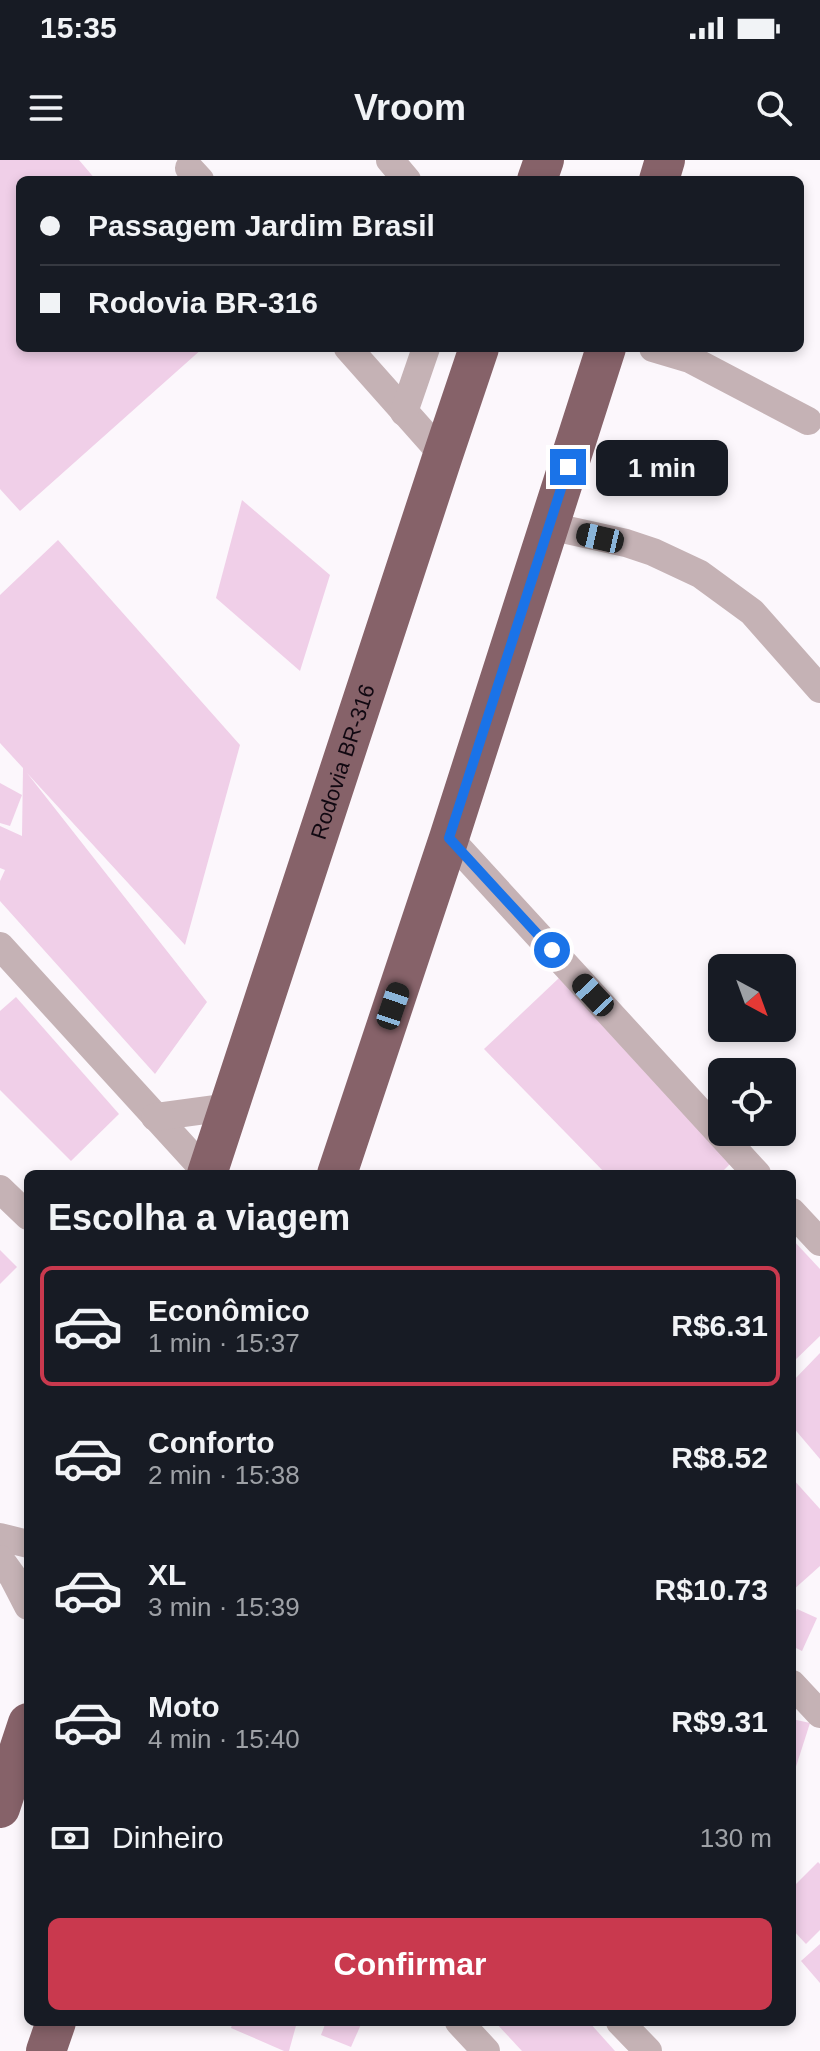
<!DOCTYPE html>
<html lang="pt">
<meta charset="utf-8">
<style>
:root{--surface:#171b24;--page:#242831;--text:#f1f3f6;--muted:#9ea1a6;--line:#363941;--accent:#c9394e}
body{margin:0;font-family:Helvetica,sans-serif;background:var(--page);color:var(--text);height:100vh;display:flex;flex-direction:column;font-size:30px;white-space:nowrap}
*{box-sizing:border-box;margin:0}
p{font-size:26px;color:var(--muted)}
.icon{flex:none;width:44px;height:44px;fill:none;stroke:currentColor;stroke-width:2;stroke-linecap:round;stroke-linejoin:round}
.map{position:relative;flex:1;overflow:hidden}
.drawer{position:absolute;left:24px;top:1010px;width:772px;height:856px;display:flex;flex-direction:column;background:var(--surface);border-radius:12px;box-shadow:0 4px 12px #0003}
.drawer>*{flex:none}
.hud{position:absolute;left:16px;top:16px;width:788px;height:176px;border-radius:12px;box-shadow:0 4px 12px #0003;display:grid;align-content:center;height:176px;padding:0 24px;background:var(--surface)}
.needle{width:52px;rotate:139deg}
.fabs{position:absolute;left:708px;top:794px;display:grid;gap:16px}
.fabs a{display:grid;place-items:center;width:88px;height:88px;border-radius:12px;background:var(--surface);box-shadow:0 4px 12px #0003;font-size:40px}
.end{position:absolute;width:36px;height:36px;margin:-18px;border:10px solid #1a73e8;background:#fff;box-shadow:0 0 0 4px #fff}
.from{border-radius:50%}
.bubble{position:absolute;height:56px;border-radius:12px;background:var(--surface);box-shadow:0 4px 12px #0003;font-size:26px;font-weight:700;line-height:56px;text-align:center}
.car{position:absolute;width:24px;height:48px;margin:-24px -12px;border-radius:10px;box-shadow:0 0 6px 2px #0007;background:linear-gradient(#222 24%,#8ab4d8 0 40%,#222 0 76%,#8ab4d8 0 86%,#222 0)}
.hud b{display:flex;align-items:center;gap:28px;height:76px;font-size:30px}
.hud b+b{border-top:2px solid var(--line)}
.hud i{width:20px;height:20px;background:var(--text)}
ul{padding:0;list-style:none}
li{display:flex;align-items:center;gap:24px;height:120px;margin:0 16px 12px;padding:0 8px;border:4px solid transparent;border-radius:12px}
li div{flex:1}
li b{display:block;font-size:30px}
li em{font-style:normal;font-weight:700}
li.active{border-color:var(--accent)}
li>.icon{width:72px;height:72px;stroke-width:1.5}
h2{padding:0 24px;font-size:36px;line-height:96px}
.pay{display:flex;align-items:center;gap:20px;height:88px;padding:0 24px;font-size:30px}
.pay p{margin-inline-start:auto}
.action{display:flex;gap:16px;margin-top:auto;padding:16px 24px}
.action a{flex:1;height:92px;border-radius:12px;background:var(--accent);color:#fff;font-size:32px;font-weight:700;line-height:92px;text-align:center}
.status{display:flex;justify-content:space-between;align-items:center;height:56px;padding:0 40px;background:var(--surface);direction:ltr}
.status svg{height:22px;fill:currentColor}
header{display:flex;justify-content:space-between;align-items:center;height:104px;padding:0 24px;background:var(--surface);font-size:36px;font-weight:700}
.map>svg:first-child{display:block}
.building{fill:#f0cfe8}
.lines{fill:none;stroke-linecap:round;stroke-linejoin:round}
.minor{stroke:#c5b2b5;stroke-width:28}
.highway{stroke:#866269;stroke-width:40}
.route{stroke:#1a73e8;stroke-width:10}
.labels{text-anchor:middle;stroke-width:8;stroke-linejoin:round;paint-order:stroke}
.street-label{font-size:22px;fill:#110811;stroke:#fff}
</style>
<div class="status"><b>15:35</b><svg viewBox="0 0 49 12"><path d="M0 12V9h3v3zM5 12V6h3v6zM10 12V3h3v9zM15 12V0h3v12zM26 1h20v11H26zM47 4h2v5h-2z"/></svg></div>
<header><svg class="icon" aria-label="menu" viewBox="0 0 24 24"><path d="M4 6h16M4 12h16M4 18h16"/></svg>Vroom<svg class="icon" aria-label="search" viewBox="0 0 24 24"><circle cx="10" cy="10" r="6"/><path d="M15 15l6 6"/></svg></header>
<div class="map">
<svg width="820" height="1891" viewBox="0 0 820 1891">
<rect width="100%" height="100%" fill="#fcf7fc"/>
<!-- building -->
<g class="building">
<path d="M 0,0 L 79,0 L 96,20 L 20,20 L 20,188 L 203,188 L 20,351 L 0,329 Z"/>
<path d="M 242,340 L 330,415 L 300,511 L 216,438 Z"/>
<path d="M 58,380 L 240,585 L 185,785 L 27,613 L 207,842 L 155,914 L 0,741 L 0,721 L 5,710 L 0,708 L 0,666 L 22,676 L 23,608 L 0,583 L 0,435 Z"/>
<path d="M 0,623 L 22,635 L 10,666 L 0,663 Z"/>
<path d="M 559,818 L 730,1004 L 720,1014 L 606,1014 L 484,889 Z"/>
<path d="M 16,837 L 119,954 L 71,1001 L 0,930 L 0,851 Z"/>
<path d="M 792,1079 L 820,1109 L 820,1176 L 792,1203 Z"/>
<path d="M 0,1090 L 17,1107 L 0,1124 Z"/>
<path d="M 820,1193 L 820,1299 L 792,1266 L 792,1222 Z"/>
<path d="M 792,1318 L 820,1349 L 820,1406 L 792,1431 Z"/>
<path d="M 797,1449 L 817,1458 L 802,1491 L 792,1486 L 792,1460 Z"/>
<path d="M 792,1559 L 810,1563 L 793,1616 L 792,1616 Z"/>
<path d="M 818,1702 L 820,1704 L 820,1770 L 806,1784 L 792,1769 L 792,1728 Z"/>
<path d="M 820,1784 L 820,1823 L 801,1801 Z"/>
<path d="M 233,1862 L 297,1862 L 289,1891 L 284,1891 L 231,1868 Z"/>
<path d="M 326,1862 L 362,1862 L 351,1887 L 321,1875 Z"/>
<path d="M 495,1862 L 589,1862 L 615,1891 L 522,1891 Z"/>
</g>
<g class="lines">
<!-- minor -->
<g class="minor">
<path d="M 390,0 L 407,20"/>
<path d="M 189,8 L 200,20"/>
<path d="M 348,188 L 443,295"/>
<path d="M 653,188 L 690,199 L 808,261"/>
<path d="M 404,252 L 426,188"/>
<path d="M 549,366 L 626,383 L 653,392 L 700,414 L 752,452 L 820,529"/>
<path d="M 449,678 L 757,1014"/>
<path d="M 0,786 L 208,1014"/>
<path d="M 155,957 L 229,947"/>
<path d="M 0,1029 L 28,1056"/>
<path d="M 792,1052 L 820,1082"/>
<path d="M 0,1377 L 28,1384"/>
<path d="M 0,1399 L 13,1417 L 28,1446"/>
<path d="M 792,1524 L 820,1554"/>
<path d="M 459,1862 L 486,1891"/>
<path d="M 620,1862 L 648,1891"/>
</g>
<!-- highway -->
<g class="highway">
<path d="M 537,20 L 544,0"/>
<path d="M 659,20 L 665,0"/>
<path id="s1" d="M 207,1014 L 443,295 L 479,188"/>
<path d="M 337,1014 L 449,678 L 606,188"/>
<path d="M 0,1648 L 28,1563"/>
<path d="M 46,1891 L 56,1862"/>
</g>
</g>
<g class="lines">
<!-- route -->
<path class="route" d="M 552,790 L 449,678 L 568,307"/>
</g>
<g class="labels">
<!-- street labels -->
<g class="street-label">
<text dy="8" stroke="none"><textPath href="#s1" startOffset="434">Rodovia BR-316</textPath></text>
</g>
</g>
</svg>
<div class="fabs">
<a><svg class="needle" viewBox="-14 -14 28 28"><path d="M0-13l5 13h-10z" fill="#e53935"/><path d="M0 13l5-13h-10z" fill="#9ea1a6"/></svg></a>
<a><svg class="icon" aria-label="locate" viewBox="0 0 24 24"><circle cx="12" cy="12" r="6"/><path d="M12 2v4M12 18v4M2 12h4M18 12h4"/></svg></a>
</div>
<i class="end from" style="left:552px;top:790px"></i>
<i class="end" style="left:568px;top:307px"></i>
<div class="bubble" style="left:596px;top:280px;width:132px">1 min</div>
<i class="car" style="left:600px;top:378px;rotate:283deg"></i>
<i class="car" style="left:593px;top:835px;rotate:317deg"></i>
<i class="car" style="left:393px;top:846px;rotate:19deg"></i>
<div class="hud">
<b><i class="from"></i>Passagem Jardim Brasil</b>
<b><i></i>Rodovia BR-316</b>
</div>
<section class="drawer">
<h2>Escolha a viagem</h2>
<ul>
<li class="active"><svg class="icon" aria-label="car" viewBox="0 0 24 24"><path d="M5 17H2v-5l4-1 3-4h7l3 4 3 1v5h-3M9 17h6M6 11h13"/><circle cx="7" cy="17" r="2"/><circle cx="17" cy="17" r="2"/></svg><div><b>Econômico</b><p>1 min · 15:37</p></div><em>R$6.31</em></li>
<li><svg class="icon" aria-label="car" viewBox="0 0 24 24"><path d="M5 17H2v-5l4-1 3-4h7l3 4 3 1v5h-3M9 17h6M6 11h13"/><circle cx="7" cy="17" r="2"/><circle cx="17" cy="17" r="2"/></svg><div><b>Conforto</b><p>2 min · 15:38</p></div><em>R$8.52</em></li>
<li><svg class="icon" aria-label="car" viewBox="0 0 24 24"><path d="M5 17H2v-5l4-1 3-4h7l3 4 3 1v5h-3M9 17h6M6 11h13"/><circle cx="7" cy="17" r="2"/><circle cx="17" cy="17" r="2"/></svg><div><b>XL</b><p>3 min · 15:39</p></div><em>R$10.73</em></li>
<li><svg class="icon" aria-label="car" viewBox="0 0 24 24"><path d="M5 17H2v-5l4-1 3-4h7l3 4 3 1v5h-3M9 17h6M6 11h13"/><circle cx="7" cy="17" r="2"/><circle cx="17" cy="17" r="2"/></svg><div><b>Moto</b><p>4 min · 15:40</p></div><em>R$9.31</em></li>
</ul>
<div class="pay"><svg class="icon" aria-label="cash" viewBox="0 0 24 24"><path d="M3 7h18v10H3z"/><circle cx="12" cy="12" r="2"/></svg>Dinheiro<p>130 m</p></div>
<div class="action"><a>Confirmar</a></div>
</section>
</div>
